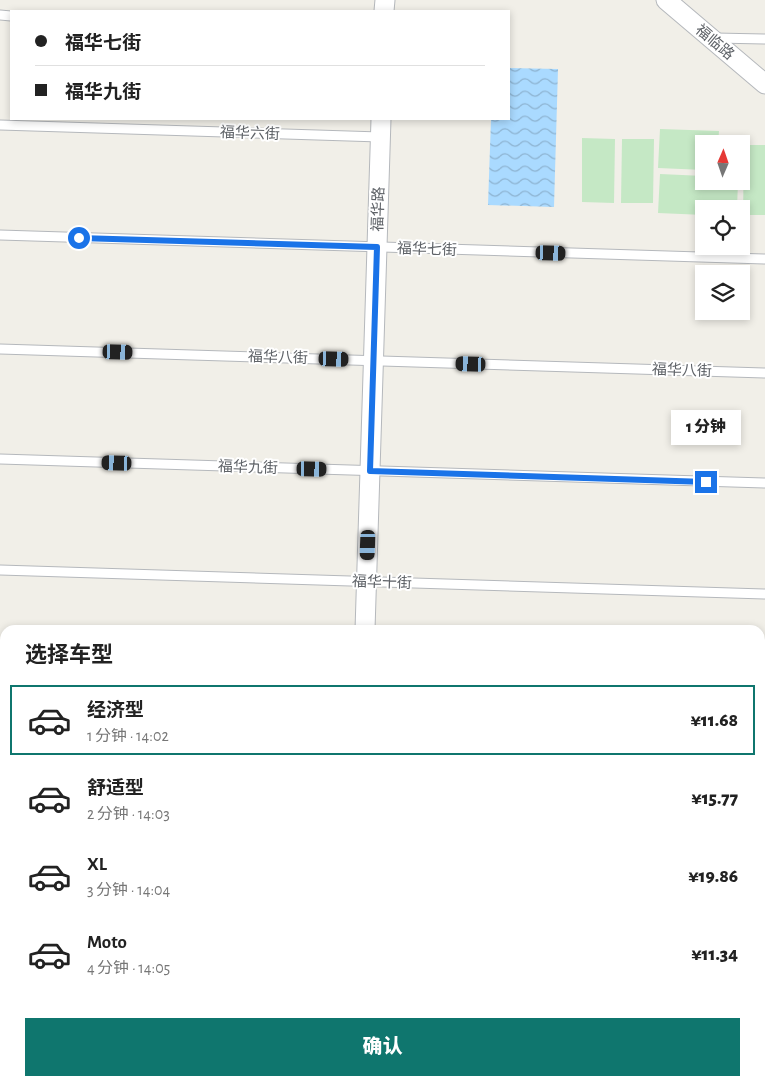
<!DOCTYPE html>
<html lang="zh">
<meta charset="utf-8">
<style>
:root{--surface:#fff;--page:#f2f2f2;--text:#222;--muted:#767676;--line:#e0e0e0;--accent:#0f766e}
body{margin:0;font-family:"Alegreya Sans","Noto Sans SC",sans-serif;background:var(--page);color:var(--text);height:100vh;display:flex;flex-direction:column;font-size:19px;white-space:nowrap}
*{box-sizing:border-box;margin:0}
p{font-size:16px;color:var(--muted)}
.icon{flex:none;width:28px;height:28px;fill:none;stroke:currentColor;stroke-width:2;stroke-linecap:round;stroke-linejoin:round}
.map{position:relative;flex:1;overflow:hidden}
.details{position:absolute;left:0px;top:625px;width:765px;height:461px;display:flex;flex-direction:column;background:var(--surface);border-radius:15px 15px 0 0;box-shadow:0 2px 8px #0003}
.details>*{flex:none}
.guide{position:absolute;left:10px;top:10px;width:500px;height:110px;border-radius:0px;box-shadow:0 2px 8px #0003;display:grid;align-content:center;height:110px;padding:0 25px;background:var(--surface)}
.needle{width:32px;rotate:2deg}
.controls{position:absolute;left:695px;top:135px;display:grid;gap:10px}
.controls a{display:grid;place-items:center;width:55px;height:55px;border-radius:0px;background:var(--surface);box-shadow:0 2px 8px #0003;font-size:25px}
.end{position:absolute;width:22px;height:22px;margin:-11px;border:6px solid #1a73e8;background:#fff;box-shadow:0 0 0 2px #fff}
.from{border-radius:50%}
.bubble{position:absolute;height:35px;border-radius:0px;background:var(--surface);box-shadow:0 2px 8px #0003;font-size:16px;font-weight:800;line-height:35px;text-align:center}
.car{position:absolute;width:15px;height:30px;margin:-15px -8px;border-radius:6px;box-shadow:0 0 4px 1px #0007;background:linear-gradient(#222 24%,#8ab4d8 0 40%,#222 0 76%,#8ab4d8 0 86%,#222 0)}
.guide b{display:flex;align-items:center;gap:18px;height:48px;font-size:19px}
.guide b+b{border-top:1px solid var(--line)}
.guide i{width:12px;height:12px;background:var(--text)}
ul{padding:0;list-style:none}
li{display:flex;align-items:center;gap:15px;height:70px;margin:0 10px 8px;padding:0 15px;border:2px solid transparent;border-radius:0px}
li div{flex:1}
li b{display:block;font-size:19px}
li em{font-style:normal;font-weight:800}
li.current{border-color:var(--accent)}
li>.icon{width:45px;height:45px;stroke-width:1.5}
h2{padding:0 25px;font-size:22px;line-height:60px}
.button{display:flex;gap:10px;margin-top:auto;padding:10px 25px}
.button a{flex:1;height:58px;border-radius:0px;background:var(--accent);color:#fff;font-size:20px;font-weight:800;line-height:58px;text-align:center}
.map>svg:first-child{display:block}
.pitch{fill:#c5e8c5}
.water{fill:url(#water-waves)}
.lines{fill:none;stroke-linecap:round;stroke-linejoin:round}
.lane-casing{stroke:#b5b8bc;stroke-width:11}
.street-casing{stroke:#b5b8bc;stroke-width:21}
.lane{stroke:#fff;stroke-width:9}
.street{stroke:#fff;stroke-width:19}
.route{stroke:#1a73e8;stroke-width:6}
.labels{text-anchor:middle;stroke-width:4;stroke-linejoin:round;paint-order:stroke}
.street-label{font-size:15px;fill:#5f6368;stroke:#fff}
</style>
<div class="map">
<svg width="765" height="1086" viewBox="0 0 765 1086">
<defs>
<pattern id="water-waves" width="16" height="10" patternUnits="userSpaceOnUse" patternTransform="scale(1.25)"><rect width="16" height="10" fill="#aadaff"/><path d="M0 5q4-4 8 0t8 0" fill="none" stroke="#8eb4d2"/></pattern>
</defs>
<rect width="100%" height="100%" fill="#f1efe8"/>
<!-- pitch -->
<g class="pitch">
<path d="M 660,129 L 719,131 L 718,144 L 704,144 L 704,170 L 658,168 Z"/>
<path d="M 582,138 L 615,139 L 614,203 L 582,202 Z"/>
<path d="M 622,139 L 654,139 L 653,203 L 621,203 Z"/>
<path d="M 744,145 L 765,145 L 765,215 L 743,215 Z"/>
<path d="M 660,174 L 704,176 L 704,181 L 738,181 L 737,209 L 704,209 L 704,215 L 658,213 Z"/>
</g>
<!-- water -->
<path class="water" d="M 509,68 L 558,69 L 554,207 L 488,205 L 491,119 L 509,119 Z"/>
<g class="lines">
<!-- lane casing -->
<g class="lane-casing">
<g id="lane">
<path d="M 0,15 L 11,16"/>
<path d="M 715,38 L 765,39"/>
<path d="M 0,125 L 380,137"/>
<path d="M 0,235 L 765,259"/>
<path d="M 0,349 L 765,373"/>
<path d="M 0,459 L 765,483"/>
<path d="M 0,570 L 765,594"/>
<path d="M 0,680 L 5,680"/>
<path d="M 760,704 L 765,705"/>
<path d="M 0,791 L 5,791"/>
<path d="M 760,815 L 765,815"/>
<path d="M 0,902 L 5,902"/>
<path d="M 760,925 L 765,926"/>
<path d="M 0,1012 L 5,1012"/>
<path d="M 760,1036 L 765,1036"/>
</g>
</g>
<!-- street casing -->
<g class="street-casing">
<g id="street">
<path d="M 666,0 L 765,84"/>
<path d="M 384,11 L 385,0"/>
<path d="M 365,630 L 381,119"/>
<path d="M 351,1086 L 351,1081"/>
</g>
</g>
<!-- lane -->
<use href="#lane" class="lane"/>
<!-- street -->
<use href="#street" class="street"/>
</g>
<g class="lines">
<!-- route -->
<path class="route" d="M 79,238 L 377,247 L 370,471 L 706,482"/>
</g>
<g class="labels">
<!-- street labels -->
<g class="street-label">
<text transform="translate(715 42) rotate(40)" y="5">福临路</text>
<text transform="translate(250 133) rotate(2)" y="5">福华六街</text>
<text transform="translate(378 209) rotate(-88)" y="5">福华路</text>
<text transform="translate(427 249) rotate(2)" y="5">福华七街</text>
<text transform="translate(278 357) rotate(2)" y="5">福华八街</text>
<text transform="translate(682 370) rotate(2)" y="5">福华八街</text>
<text transform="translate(248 467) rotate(2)" y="5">福华九街</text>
<text transform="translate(382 582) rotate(2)" y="5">福华十街</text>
</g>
</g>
</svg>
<div class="controls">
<a><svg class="needle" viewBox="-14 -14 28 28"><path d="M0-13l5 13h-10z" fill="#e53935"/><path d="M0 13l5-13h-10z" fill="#767676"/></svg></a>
<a><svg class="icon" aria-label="locate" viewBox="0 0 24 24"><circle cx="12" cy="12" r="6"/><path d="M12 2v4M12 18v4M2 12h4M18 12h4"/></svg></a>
<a><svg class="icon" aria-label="layers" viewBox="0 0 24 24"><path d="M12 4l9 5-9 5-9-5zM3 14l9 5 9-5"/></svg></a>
</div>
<i class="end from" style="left:79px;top:238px"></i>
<i class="end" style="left:706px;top:482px"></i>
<div class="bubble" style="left:671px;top:410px;width:70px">1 分钟</div>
<i class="car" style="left:551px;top:253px;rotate:92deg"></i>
<i class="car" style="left:118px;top:352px;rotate:92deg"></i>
<i class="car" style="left:334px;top:359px;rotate:92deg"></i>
<i class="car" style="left:471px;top:364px;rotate:272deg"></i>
<i class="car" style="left:117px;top:463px;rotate:272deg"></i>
<i class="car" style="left:312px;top:469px;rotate:91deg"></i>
<i class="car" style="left:368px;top:545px;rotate:182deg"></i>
<div class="guide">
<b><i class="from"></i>福华七街</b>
<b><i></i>福华九街</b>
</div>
<section class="details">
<h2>选择车型</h2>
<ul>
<li class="current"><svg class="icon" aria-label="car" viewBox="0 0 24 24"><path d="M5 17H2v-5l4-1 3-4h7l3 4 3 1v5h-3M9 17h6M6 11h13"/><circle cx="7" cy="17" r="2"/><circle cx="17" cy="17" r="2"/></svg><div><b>经济型</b><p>1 分钟 · 14:02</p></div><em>¥11.68</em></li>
<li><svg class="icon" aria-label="car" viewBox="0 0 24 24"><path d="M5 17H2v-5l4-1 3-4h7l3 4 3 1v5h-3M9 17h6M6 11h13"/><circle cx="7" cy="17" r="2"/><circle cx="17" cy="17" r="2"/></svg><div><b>舒适型</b><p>2 分钟 · 14:03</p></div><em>¥15.77</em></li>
<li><svg class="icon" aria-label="car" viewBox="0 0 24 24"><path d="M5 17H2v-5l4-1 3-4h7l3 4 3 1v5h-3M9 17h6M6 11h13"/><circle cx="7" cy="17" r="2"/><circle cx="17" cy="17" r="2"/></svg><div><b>XL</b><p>3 分钟 · 14:04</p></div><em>¥19.86</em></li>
<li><svg class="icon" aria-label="car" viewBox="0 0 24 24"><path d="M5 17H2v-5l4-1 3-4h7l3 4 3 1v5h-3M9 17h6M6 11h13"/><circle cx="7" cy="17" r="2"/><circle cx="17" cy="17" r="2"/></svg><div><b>Moto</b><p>4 分钟 · 14:05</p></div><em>¥11.34</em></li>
</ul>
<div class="button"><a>确认</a></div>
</section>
</div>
